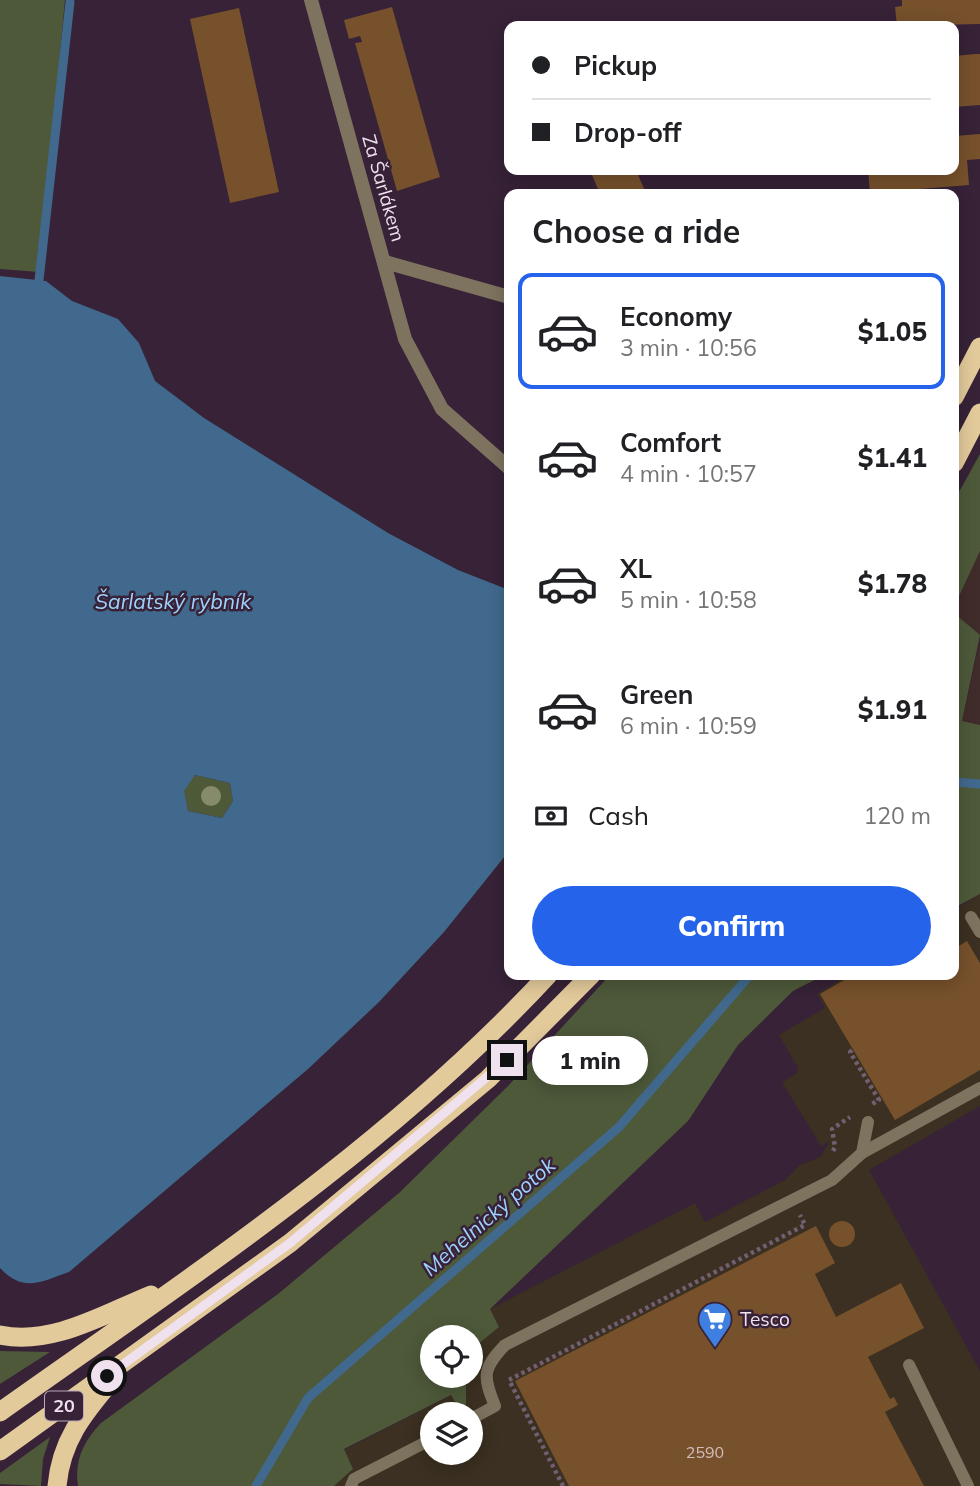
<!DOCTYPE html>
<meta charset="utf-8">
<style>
:root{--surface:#fff;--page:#f2f2f2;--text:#202124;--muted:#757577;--line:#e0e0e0;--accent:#2563eb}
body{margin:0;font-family:Mulish,sans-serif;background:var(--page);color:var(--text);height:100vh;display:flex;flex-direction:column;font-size:26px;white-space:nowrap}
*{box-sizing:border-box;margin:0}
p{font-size:23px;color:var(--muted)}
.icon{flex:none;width:38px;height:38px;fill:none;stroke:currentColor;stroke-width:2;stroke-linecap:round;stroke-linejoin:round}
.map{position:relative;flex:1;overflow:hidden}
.drawer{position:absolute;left:504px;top:189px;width:455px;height:791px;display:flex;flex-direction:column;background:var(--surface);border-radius:14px;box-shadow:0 4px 18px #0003}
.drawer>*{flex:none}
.top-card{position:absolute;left:504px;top:21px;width:455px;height:154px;border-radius:14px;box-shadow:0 4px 18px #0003;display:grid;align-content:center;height:154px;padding:0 28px;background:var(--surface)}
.buttons{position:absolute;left:420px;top:1325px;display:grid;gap:14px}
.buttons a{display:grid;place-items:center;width:63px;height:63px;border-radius:50%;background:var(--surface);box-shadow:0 4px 18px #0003;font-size:35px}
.end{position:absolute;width:32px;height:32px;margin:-16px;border:9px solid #f0e1ef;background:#111;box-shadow:0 0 0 4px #111}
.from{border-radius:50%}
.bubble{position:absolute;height:49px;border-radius:24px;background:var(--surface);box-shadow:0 4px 18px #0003;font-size:23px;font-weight:800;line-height:49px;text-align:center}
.top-card b{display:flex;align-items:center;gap:24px;height:66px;font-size:26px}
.top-card b+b{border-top:2px solid var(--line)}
.top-card i{width:18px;height:18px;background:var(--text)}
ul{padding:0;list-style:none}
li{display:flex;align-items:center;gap:21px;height:116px;margin:0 14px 10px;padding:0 14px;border:4px solid transparent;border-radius:14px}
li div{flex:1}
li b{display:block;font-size:26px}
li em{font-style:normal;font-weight:800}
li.current{border-color:var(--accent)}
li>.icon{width:63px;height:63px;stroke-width:1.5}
h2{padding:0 28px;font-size:32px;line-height:84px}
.pay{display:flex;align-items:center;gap:18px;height:77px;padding:0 28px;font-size:26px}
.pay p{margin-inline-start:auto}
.button{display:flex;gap:14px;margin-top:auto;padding:14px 28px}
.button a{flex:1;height:80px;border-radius:42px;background:var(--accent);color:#fff;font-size:28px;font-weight:800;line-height:80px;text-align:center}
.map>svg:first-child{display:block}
.commercial{fill:#3b3021;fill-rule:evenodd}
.industrial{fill:#402c2b}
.green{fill:#4e593a}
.water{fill:#41698d;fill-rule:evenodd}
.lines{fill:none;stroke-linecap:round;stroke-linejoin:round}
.stream{stroke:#41698d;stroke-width:9}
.building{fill:#77512c}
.path{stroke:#725f72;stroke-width:4.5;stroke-dasharray:3.5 3.5;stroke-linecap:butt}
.service{stroke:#7e735f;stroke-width:12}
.minor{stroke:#7e735f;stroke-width:14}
.trunk{stroke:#e3ca9b;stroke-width:19}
.tree{fill:#868b6b}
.route{stroke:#f0e1ef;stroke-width:9}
.labels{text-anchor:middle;stroke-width:5;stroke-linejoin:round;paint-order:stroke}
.number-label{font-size:16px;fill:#d2bdbe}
.shield{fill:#372237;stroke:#b8a8b8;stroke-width:2}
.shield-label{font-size:18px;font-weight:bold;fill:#f0e1ef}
.street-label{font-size:19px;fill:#f0e1ef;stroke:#372237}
.poi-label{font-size:19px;fill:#f0e1ef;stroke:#372237;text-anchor:start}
.water-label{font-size:21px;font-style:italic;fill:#9fd1fe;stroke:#372237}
</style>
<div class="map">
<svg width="980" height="1486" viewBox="0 0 980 1486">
<rect width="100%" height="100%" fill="#372237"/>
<!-- commercial -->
<path class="commercial" d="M 980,894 L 980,1106 L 869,1170 L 980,1371 L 980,1486 L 334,1486 L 353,1469 L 344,1450 L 451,1395 L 462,1412 L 466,1376 L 471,1376 L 471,1358 L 476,1346 L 499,1327 L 490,1309 L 695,1203 L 705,1222 L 785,1180 L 800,1165 L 820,1157 L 830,1141 L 821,1146 L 782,1082 L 797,1073 L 798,1068 L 779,1035 L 825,1008 L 817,994 L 848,975 L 954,975 L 954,910 ZM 432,1414 L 471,1414 L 471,1452 L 432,1452 Z"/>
<!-- industrial -->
<g class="industrial">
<path d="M 980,551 L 980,635 L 954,613 L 954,607 Z"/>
<path d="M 980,640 L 980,725 L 962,721 Z"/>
</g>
<!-- green -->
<g class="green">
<path d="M 0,0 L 65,0 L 39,272 L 0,269 Z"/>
<path d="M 980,454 L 980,551 L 954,607 L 954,501 Z"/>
<path d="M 954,613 L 980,635 L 962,721 L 980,725 L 980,894 L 954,908 Z"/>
<path d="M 195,775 L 230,783 L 233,801 L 222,818 L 188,811 L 183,791 Z"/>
<path d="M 610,975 L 824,975 L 793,991 L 738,1045 L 688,1121 L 490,1309 L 499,1327 L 476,1346 L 471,1358 L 471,1337 L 432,1337 L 432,1376 L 466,1376 L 466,1407 L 462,1413 L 451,1395 L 344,1449 L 353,1469 L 334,1486 L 78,1486 C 74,1460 84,1441 101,1423 L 278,1294 L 399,1193 L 508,1086 Z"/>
<path d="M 0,1351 L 50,1352 L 0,1384 Z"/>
<path d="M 50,1437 L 43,1459 L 41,1486 L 0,1484 L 0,1473 Z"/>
</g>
<!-- water -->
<path class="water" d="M 0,276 L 46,281 L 72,301 L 118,319 L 139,343 L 155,381 L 204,418 L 388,533 L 458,570 L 509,590 L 509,851 L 444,932 L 379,1002 L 308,1069 L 69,1272 C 40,1282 24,1293 0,1268 ZM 195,775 L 230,783 L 233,801 L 222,818 L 188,811 L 184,791 Z"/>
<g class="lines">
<!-- stream -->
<g class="stream">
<path d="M 38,289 L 70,2"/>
<path d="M 954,782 L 980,784"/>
<path d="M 256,1486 L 308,1398 L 619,1127 L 750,975"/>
</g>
</g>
<!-- building -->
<g class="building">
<path d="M 902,0 L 980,0 L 980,24 L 897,26 L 895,7 L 902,6 Z"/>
<path d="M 392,7 L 440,177 L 397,191 L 355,43 L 362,42 L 360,36 L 349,39 L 344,20 Z"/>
<path d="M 239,8 L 279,192 L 230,203 L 190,19 Z"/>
<path d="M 975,54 L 980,54 L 980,105 L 954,107 L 954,56 Z"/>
<path d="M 980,134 L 980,159 L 967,160 L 969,185 L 870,193 L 868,170 L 954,170 L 954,136 Z"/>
<path d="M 590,170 L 636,170 L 645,191 L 637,194 L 600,194 Z"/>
<path d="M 967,941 L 980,963 L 980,1070 L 895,1120 L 820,994 L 853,975 L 899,975 L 902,979 L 909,975 L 954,975 L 954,949 Z"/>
<circle cx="842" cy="1234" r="13"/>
<path d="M 816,1226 L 835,1263 L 815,1274 L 836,1317 L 901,1283 L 924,1328 L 868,1357 L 890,1399 L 894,1397 L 898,1405 L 885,1412 L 924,1486 L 569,1486 L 515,1381 Z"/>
</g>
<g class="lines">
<!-- path -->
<g class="path">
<path d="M 852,1050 L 850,1052 L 879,1100 L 872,1104"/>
<path d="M 833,1151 L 835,1147 L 832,1129 L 850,1117"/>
<path d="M 563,1486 L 509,1380 L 805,1225 L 800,1215"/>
</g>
<!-- service -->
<g class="service">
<path d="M 971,917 L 980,932"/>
<path d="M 862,1153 L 980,1088"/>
<path d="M 909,1365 L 968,1486"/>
<path d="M 471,1419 L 495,1406 C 483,1377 482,1369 505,1345 L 832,1180 L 862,1153 L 868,1122"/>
<path d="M 351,1486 L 354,1479 L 432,1439"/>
</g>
<!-- minor -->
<g class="minor">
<path d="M 311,0 L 405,339 L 442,409 L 509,468"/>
<path d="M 385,262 L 509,297"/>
</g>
<!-- trunk -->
<g class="trunk">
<path d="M 954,397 L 980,347"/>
<path d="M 954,463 L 980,413"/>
<path d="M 0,1335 C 52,1346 104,1314 151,1295"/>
<path d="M 0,1412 C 190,1277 389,1147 548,975"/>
<path d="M 0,1451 L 290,1243 L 488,1079 L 591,975"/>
<path d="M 57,1486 C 61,1441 83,1414 111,1381"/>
</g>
</g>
<!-- trees -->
<circle class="tree" cx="211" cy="796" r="10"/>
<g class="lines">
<!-- route -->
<path class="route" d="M 107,1376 L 290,1243 L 507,1060"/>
</g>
<!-- icons -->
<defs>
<g id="supermarket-pin" transform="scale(1.75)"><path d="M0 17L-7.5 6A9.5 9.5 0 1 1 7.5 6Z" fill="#3f7fe0" stroke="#372237"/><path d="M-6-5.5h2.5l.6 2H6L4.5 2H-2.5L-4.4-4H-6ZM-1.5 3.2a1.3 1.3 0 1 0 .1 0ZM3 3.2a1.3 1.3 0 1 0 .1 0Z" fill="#fff"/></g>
</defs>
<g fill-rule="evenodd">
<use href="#supermarket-pin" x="715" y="1319"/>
</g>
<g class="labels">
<!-- number labels -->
<g class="number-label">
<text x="705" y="1458">2590</text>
</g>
<!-- shield labels -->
<rect class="shield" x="45" y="1391.5" width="38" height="29" rx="5"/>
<g class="shield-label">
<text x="64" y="1412">20</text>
</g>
<!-- street labels -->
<g class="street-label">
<text transform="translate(384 188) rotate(74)" y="7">Za Šarlákem</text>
</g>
<!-- poi labels -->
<g class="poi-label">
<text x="740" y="1326">Tesco</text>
</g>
<!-- water labels -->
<g class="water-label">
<text x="173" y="609">Šarlatský rybník</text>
<text transform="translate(489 1217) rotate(-41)" y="7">Mehelnický potok</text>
</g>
</g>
</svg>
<div class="buttons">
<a><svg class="icon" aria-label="locate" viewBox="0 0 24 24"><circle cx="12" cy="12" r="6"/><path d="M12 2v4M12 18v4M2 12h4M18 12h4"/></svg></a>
<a><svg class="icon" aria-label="layers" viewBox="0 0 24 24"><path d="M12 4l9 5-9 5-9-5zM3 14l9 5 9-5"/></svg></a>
</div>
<i class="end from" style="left:107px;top:1376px"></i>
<i class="end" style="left:507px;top:1060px"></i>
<div class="bubble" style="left:532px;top:1036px;width:116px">1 min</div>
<div class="top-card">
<b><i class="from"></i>Pickup</b>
<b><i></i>Drop-off</b>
</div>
<section class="drawer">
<h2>Choose a ride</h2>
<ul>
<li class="current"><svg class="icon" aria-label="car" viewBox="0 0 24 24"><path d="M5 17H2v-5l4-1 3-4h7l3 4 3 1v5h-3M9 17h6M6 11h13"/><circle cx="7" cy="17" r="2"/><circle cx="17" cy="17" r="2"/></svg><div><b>Economy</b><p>3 min · 10:56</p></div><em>$1.05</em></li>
<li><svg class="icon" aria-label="car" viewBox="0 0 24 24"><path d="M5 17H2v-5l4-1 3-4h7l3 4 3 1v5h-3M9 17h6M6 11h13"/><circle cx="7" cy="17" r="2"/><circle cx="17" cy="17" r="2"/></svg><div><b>Comfort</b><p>4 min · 10:57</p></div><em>$1.41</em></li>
<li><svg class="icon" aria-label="car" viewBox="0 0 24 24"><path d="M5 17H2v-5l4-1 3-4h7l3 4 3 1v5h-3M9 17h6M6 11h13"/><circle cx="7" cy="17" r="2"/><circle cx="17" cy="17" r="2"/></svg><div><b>XL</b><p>5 min · 10:58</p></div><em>$1.78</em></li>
<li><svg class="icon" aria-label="car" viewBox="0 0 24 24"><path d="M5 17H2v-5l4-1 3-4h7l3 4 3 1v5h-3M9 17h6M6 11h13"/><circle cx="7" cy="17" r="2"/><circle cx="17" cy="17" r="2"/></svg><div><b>Green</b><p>6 min · 10:59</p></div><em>$1.91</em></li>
</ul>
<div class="pay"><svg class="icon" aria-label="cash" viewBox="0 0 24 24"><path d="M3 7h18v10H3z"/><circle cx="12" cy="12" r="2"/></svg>Cash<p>120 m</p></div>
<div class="button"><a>Confirm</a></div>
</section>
</div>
